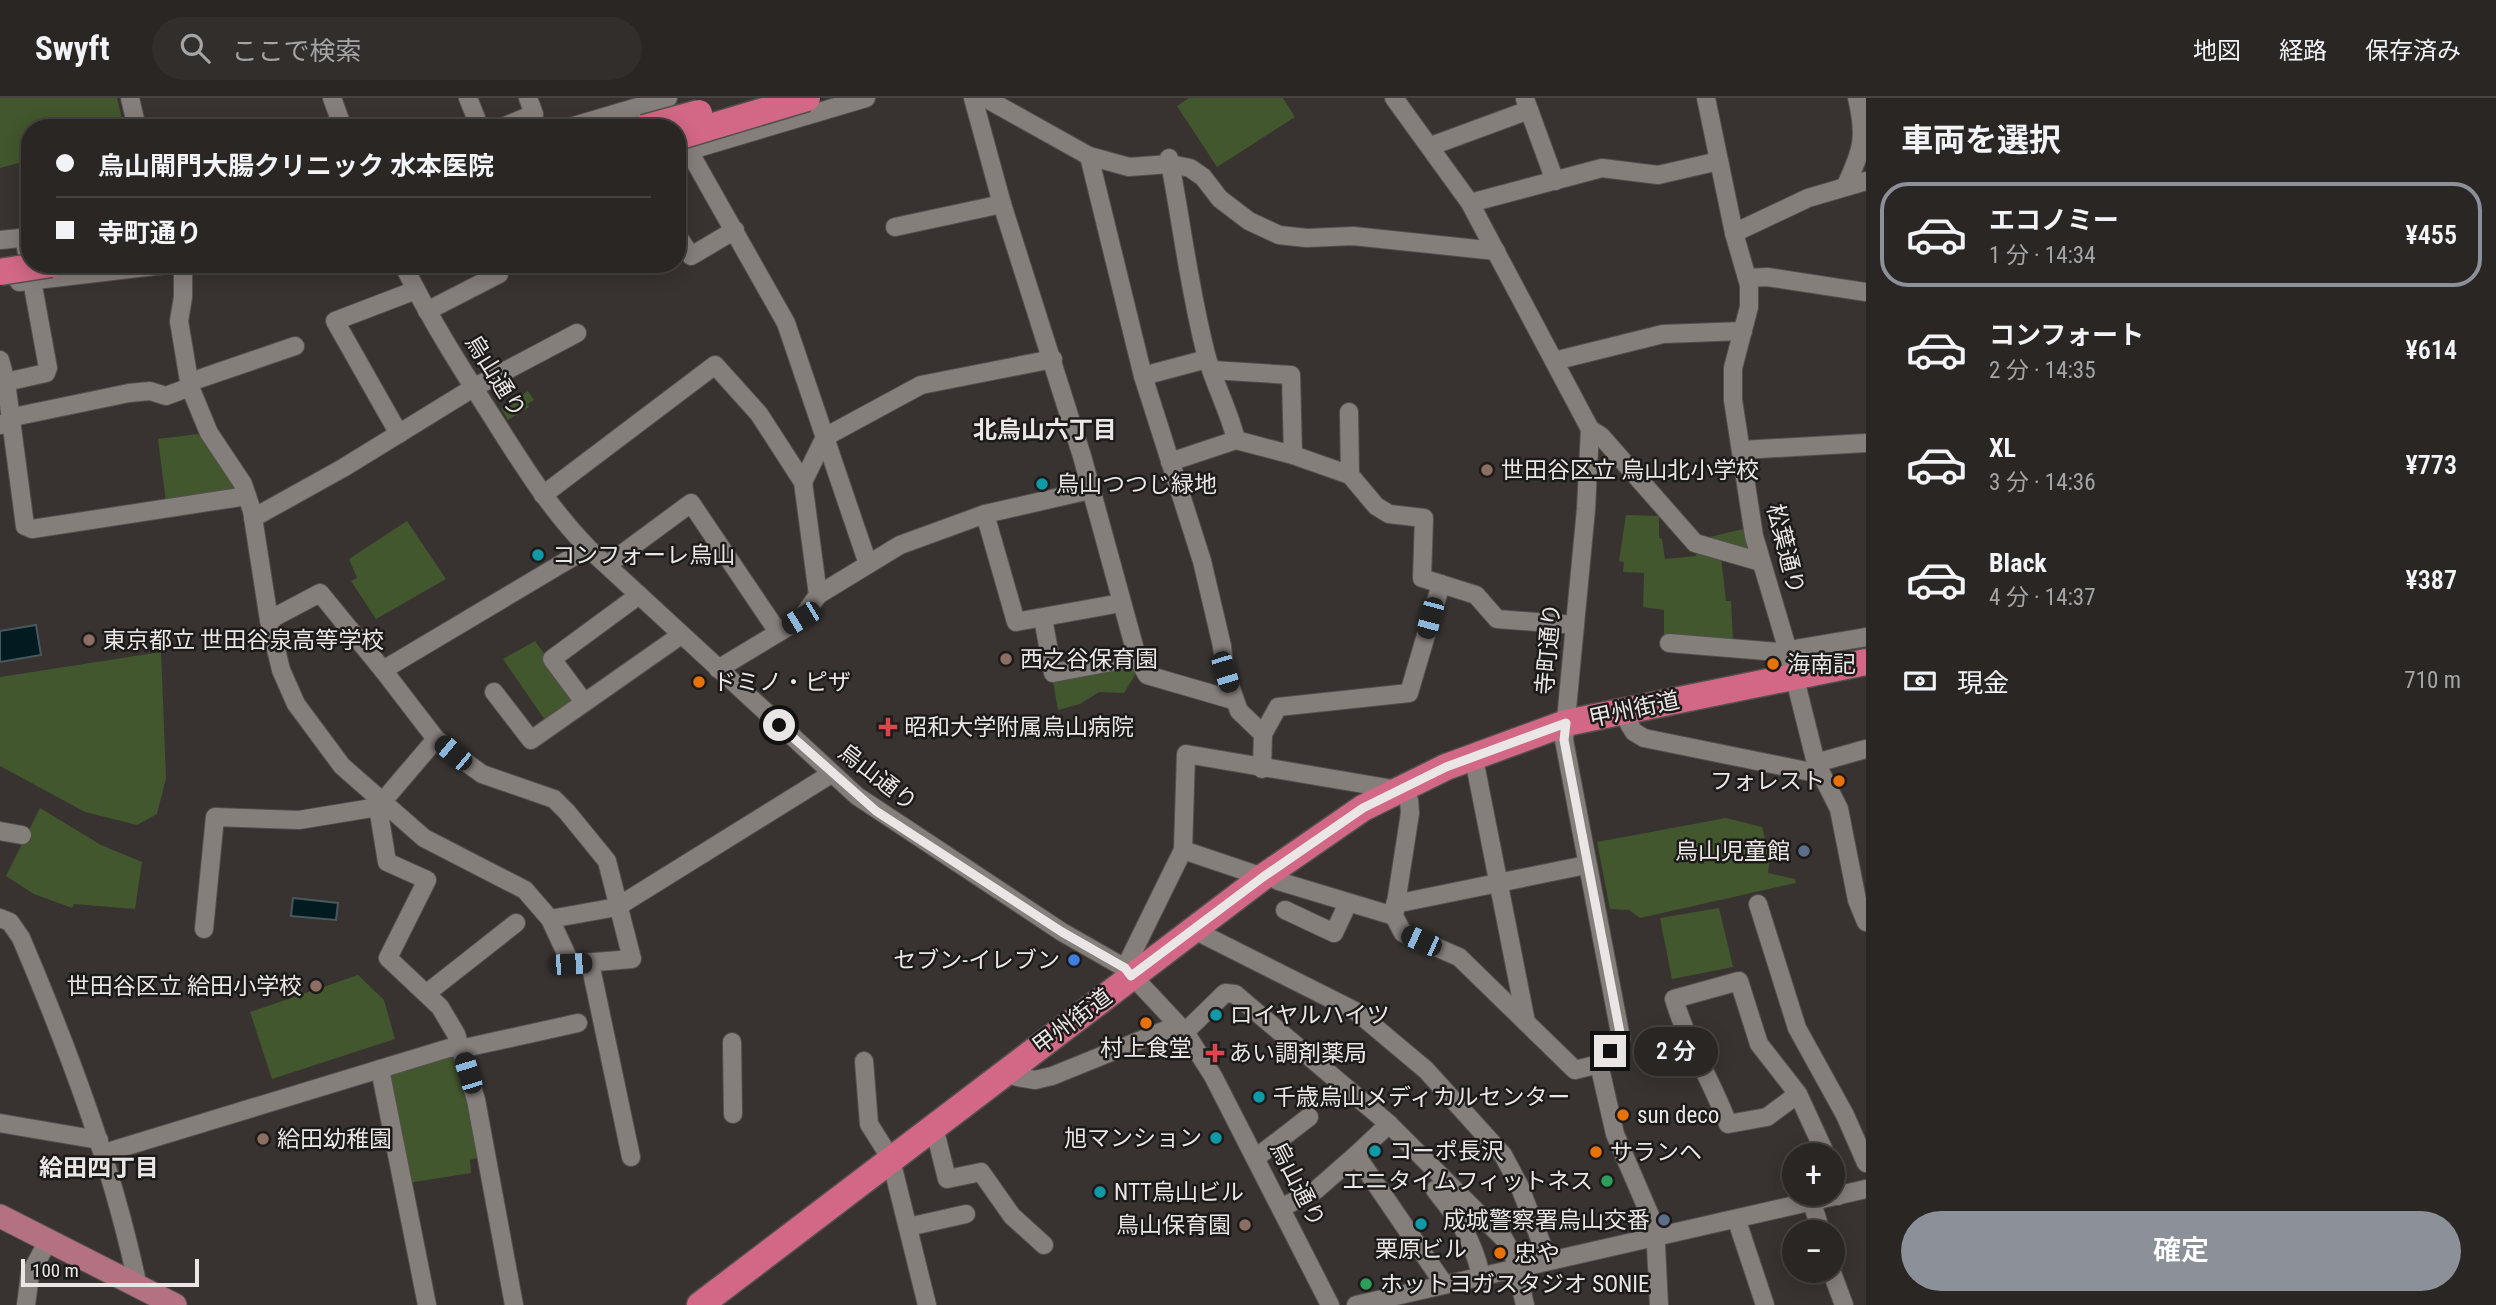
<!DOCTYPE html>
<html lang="ja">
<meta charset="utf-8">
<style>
:root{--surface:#2a2624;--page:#322e2c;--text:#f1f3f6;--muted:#a5a5a6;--line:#464341;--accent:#8c9099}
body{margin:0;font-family:"Roboto Condensed","Noto Sans JP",sans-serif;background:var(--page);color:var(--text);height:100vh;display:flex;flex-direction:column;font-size:26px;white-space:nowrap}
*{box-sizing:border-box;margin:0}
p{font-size:23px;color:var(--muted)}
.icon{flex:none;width:38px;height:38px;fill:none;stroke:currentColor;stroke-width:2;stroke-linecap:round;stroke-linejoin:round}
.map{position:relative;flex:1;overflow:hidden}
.sheet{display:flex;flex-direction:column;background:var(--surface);width:630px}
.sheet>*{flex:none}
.hud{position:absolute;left:21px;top:21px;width:665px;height:154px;border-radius:28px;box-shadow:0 4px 18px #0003,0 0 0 2px var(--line);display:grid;align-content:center;height:154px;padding:0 35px;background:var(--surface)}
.controls{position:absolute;left:1782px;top:1045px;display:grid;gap:14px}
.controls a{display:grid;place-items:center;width:63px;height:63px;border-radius:50%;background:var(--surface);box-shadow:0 4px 18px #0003,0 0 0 2px var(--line);font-size:35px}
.scale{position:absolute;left:21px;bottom:18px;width:178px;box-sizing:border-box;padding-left:7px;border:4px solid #eae6e5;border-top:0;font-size:19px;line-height:24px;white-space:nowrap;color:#eae6e5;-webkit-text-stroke:5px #1d1b1a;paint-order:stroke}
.end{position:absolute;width:32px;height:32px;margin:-16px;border:9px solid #eae6e5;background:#111;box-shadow:0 0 0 4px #111}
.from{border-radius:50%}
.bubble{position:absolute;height:49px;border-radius:24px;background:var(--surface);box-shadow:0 4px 18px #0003,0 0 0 2px var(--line);font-size:23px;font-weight:600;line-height:49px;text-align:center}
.car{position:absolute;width:21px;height:42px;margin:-21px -10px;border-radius:9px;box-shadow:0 0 5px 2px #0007;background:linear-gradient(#222 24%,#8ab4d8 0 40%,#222 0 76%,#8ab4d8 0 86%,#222 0)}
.hud b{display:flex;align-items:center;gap:24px;height:66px;font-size:26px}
.hud b+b{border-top:2px solid var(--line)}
.hud i{width:18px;height:18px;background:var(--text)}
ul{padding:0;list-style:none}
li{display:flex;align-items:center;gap:21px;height:105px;margin:0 14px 10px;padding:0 21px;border:4px solid transparent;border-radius:28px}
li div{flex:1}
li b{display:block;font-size:26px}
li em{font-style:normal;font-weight:600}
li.current{border-color:var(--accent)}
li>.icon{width:63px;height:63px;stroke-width:1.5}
h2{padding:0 35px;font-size:32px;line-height:84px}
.pay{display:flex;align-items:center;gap:18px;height:77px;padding:0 35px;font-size:26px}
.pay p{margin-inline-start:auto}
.cta{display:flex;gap:14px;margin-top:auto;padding:14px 35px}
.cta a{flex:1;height:80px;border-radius:42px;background:var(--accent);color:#fff;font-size:28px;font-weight:600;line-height:80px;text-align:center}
header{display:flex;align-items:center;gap:42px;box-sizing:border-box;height:98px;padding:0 35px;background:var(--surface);border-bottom:2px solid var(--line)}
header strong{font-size:33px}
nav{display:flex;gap:38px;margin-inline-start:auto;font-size:24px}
.search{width:490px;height:63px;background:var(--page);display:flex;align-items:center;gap:18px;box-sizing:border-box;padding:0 24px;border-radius:38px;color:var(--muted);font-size:26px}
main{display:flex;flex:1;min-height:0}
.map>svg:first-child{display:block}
.green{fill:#42572d}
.water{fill:#021b21;stroke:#48585c;stroke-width:2}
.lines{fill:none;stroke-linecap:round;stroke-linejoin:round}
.minor-casing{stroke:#54504d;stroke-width:20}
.major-casing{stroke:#54504d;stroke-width:25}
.highway-casing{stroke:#54504d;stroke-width:29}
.minor{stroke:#857f7c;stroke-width:18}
.major{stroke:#b37181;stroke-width:23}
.highway{stroke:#d26885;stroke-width:26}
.highway-bridge-casing{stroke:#54504d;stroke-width:29;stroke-linecap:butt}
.highway-bridge{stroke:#d26885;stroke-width:26}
.route{stroke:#eae6e5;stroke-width:9}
.education-dot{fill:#8d6e63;stroke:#1d1b1a;stroke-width:2.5}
.culture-dot{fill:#0f9aa8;stroke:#1d1b1a;stroke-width:2.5}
.food-dot{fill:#e8710a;stroke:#1d1b1a;stroke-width:2.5}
.health-dot{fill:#e0444e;stroke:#1d1b1a;stroke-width:2.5}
.service-dot{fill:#5c6f8a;stroke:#1d1b1a;stroke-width:2.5}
.shop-dot{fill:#3f7fe0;stroke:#1d1b1a;stroke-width:2.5}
.leisure-dot{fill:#2e9e5b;stroke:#1d1b1a;stroke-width:2.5}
.labels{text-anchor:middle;stroke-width:5;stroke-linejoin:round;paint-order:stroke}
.street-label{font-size:23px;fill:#eae6e5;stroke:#1d1b1a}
.poi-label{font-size:23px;fill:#eae6e5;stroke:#1d1b1a;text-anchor:start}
.neighbourhood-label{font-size:24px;font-weight:bold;fill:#eae6e5;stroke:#1d1b1a}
</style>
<header>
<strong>Swyft</strong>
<div class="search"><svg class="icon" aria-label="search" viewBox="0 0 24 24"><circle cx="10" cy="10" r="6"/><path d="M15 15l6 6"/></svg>ここで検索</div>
<nav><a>地図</a><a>経路</a><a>保存済み</a></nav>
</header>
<main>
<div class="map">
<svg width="1866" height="1207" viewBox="0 0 1866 1207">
<rect width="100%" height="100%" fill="#383330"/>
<!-- green -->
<g class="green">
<path d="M 0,0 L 117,0 L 124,30 L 30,30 L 30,62 L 0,70 Z"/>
<path d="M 1189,0 L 1283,0 L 1295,19 L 1217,69 L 1177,8 Z"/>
<path d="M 528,293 L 534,302 L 527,306 L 529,309 L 508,322 L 501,310 Z"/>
<path d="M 198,336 L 235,390 L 233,394 L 166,404 L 158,341 Z"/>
<path d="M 1626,417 L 1659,418 L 1659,440 L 1662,441 L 1665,461 L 1696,458 L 1697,451 L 1721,459 L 1726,503 L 1731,503 L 1733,542 L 1664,538 L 1664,512 L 1643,509 L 1644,475 L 1623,474 L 1624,464 L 1619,463 Z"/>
<path d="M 407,423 L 446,481 L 376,521 L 351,483 L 357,480 L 349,461 Z"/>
<path d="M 1747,430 L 1754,457 L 1698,442 Z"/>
<path d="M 535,543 L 578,603 L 547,625 L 503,561 Z"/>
<path d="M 161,554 L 166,680 L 157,716 L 137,727 L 85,714 L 0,668 L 0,579 Z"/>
<path d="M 1131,563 L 1138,572 L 1124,595 L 1099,594 L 1080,606 L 1058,612 L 1052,578 Z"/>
<path d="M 40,710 L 101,747 L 142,764 L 135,811 L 74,806 L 72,810 L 34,796 L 6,778 Z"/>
<path d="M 1726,720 L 1762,729 L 1770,759 L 1768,775 L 1795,781 L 1796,785 L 1640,820 L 1629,812 L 1610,811 L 1597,744 Z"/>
<path d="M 1719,810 L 1733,869 L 1672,881 L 1660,820 Z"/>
<path d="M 358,877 L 384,902 L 395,941 L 272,981 L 250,914 Z"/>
<path d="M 455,958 L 481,1059 L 470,1062 L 471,1075 L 408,1085 L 387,976 Z"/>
</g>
<!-- water -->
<g class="water">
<path d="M 36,527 L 41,557 L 0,564 L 0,533 Z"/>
<path d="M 293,800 L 338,805 L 336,822 L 291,818 Z"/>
</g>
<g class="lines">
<!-- minor casing -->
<g class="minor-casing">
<g id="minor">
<path d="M 130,0 L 137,30"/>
<path d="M 332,0 L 343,30"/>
<path d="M 468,0 L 480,30"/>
<path d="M 973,0 L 1002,106 L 1082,358 L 1137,559 L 1147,577 L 1233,602"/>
<path d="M 985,0 L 1089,58 L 1129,69 L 1170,66 L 1190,70 L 1203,79 L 1220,101 L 1249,123 L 1279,137 L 1307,140 L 1353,138 L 1496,153"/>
<path d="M 1394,0 L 1470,105 L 1590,331 L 1586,411 L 1564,642 L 1621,940 L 1599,966 L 1615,1036 L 1655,1129 L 1659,1207"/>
<path d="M 1706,0 L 1734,135 L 1749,187 L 1749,209 L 1733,270 L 1733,302 L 1754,438 L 1788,553 L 1816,665 L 1839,711 L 1857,802 L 1866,824"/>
<path d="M 1525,1 L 1555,83"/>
<path d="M 500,30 L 534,16 L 528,0"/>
<path d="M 567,30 L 668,0"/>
<path d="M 677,32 L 786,225 L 868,466"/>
<path d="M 1431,48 L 1529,12"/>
<path d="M 681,55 L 866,0"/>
<path d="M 1089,58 L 1143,278 L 1202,463 L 1222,548 L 1225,574 L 1239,613 L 1263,636 L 1262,671"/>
<path d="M 1169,60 C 1182,126 1189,191 1206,256 C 1214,286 1229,312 1236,342"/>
<path d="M 1846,87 C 1863,51 1866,38 1857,0"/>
<path d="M 1470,105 L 1602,70 L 1658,77 L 1719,63"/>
<path d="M 895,129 L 1002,106"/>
<path d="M 1734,135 L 1808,100 L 1866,83"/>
<path d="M 677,137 L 691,158 L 735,132"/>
<path d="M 0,142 L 30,139"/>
<path d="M 183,166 L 183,199 L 179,223 L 190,289 L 209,335 L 243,386 L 252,413 L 269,522 L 281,572 L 296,606 L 342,668 L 424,740 L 525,792 L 550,821 L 571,866 L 632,861 L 607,763 L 567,714 L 554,701 L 482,676 L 453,655 L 436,641 L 383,572"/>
<path d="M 403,166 C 429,220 461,270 493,320 C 522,366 550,411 588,450 L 857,698 L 1062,834 L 1125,870 L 1185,934 L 1213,978 L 1330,1207"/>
<path d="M 1748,180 L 1767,179 L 1866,194"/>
<path d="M 19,184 L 172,166"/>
<path d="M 427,213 L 499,176 L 501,166"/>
<path d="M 0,262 L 6,284 L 25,428 L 32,431 L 247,398"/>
<path d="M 1554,263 L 1663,236 L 1743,233"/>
<path d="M 1212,272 L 1291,277 L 1293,357"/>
<path d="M 1143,278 L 1207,261"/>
<path d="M 6,284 L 46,275 L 48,270 L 24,139"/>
<path d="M 190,284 L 295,248"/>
<path d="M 1349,314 L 1350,377 L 1376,408 L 1389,416 L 1424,420 L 1422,480 L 1476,497 L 1497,521 L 1575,527"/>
<path d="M 1,327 L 18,318 L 129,295 L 150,293 L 166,298 L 190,289"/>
<path d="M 1590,331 L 1601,338 L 1695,445 L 1761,464"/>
<path d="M 399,336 L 335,223 L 416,192"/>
<path d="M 1742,352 L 1866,345"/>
<path d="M 1170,364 L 1236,342 L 1293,357 L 1350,377"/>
<path d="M 803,384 L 825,339 L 921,287 L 1053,261"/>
<path d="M 543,397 L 715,267 L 759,316 L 803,384 L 818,497 L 801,521 L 718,571"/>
<path d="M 985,416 L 1016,524 L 1121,505"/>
<path d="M 253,420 L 343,370 L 473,290 L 577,235"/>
<path d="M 607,467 L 691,405 L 778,534"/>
<path d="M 818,497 L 900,447 L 985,416 L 1090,392"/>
<path d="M 1043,520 L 1053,575 L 1137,559"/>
<path d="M 269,522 L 320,495 L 383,572 L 588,450"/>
<path d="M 1669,545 L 1778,554 L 1866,539"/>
<path d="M 494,594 L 531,642 L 681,537"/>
<path d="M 584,604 L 552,561 L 639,497"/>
<path d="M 1629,626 L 1634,634 L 1644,640 L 1821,676"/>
<path d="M 1263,636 L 1278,609 L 1409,595 L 1441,486"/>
<path d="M 1816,665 L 1866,651"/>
<path d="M 1476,671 L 1526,924"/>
<path d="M 1409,702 L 1410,715 L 1394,818 L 1403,835 L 1459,859 L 1575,972 L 1599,966"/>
<path d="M 378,709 L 387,764 L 427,782 L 388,860 L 440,909 L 456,936 L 476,1002 L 514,1207"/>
<path d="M 0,733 L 22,737"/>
<path d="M 1183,752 L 1263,779"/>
<path d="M 1278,783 L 1394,818"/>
<path d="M 1395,806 L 1586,767"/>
<path d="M 1758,806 L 1797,930 L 1845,1017 L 1866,1065"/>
<path d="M 1285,812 L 1334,835 L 1348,805"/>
<path d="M 0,820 L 10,824 L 21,840 C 69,953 113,1069 138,1189"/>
<path d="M 550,821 L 617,809 L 831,676"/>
<path d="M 204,831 L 215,719 L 299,722 L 378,709 L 436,641"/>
<path d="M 1204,837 L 1357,914 L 1426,972 L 1503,1057 L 1519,1087 L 1548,1162"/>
<path d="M 590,865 L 631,1059"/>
<path d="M 1125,870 L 1183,752 L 1186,656 L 1399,692"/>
<path d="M 427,895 L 516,825"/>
<path d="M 1185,934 L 1225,895 L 1235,896 L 1389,1026 L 1504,1141 L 1514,1159 L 1525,1207"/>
<path d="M 732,944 L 733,1016"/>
<path d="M 864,963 L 869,1026 L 891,1061"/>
<path d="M 380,971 L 427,1207"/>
<path d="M 1017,979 L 1035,982 L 1052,978 L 1178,927"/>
<path d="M 1798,996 L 1767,1019 L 1728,1026 C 1712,983 1687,945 1674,901 L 1739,883 L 1759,946 L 1798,996 L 1826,1057"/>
<path d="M 0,1025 L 99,1042"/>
<path d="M 937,1041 L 947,1081 L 981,1074 L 1012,1118 L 1044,1147"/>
<path d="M 104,1055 L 449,950 L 469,949 L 578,925"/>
<path d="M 1356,1057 L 1389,1026"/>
<path d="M 1257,1059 L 1309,1019"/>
<path d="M 894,1074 L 927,1207"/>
<path d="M 1832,1075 L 1838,1098"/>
<path d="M 1435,1092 C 1459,1122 1473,1141 1481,1178"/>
<path d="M 1812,1104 L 1821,1134"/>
<path d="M 1283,1109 L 1316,1092 L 1356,1057 L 1444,1186"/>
<path d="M 1737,1123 L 1765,1207"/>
<path d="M 908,1129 L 966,1116"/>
<path d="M 1831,1172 L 1844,1207"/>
<path d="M 26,1207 L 30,1176 L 48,1143"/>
<path d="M 1356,1207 L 1866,1091"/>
</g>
</g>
<!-- major casing -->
<g class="major-casing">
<path id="major" d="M 0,1118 L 175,1207"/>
</g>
<!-- highway casing -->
<g class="highway-casing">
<path id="highway" d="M 700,1207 L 1263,779 L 1363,710 L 1446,669 L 1566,625 L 1866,564"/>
</g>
<!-- minor -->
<use href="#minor" class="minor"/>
<!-- major -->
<use href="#major" class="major"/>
<!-- highway -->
<use href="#highway" class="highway"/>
<!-- highway-bridge casing -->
<g class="highway-bridge-casing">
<g id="highway-bridge">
<path d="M 644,30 L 699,15"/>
<path d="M 677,39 L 807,0"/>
<path d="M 0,174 L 51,166"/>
</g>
</g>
<!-- highway-bridge -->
<use href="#highway-bridge" class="highway-bridge"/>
</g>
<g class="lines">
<!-- route -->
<path class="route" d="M 779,627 L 876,713 L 1062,834 L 1125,870 L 1131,878 L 1263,779 L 1363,710 L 1446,669 L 1566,625 L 1564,642 L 1621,940 L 1610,953"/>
</g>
<!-- markers -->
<g class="education-dot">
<circle cx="1487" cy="372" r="7"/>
<circle cx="89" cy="542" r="7"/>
<circle cx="1006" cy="561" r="7"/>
<circle cx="316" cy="888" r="7"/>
<circle cx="263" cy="1041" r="7"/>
<circle cx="1245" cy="1127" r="7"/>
</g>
<g class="culture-dot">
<circle cx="1042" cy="386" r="7"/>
<circle cx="538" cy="457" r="7"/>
<circle cx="1216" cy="917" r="7"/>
<circle cx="1259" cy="999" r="7"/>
<circle cx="1216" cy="1040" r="7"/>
<circle cx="1375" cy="1053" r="7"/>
<circle cx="1100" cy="1094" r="7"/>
<circle cx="1421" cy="1126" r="7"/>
</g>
<g class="food-dot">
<circle cx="1773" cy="566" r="7"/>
<circle cx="699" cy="584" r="7"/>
<circle cx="1839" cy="683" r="7"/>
<circle cx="1146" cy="925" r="7"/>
<circle cx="1623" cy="1017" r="7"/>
<circle cx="1596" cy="1054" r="7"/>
<circle cx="1500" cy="1155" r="7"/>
</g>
<g class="health-dot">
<path d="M884.5 618.5h7v7h7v7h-7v7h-7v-7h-7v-7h7z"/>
<path d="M1211.5 944.5h7v7h7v7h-7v7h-7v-7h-7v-7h7z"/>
</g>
<g class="service-dot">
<circle cx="1804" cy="753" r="7"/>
<circle cx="1664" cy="1122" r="7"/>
</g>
<circle class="shop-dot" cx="1074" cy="862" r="7"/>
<g class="leisure-dot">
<circle cx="1607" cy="1083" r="7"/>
<circle cx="1366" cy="1186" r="7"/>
</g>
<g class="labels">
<!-- street labels -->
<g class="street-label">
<text transform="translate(496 278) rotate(58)" y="8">烏山通り</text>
<text transform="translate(1786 451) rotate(76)" y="8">松葉通り</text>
<text transform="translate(1548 551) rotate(-85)" y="8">寺町通り</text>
<text transform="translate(1634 611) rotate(-12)" y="8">甲州街道</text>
<text transform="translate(878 679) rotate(38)" y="8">烏山通り</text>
<text transform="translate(1072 923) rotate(-37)" y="8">甲州街道</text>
<text transform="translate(1298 1086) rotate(63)" y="8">烏山通り</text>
</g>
<!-- poi labels -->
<g class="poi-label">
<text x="1501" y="380">世田谷区立 烏山北小学校</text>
<text x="1056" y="394">烏山つつじ緑地</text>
<text x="552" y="465">コンフォーレ烏山</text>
<text x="103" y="550">東京都立 世田谷泉高等学校</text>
<text x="1020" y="569">西之谷保育園</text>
<text x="1787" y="574">海南記</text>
<text x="713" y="592">ドミノ・ピザ</text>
<text x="904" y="637">昭和大学附属烏山病院</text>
<text x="1825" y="691" text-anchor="end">フォレスト</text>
<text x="1790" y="761" text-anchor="end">烏山児童館</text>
<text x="1060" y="870" text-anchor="end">セブン-イレブン</text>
<text x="302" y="896" text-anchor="end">世田谷区立 給田小学校</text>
<text x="1230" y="925">ロイヤルハイツ</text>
<text x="1146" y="958" text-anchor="middle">村上食堂</text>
<text x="1229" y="963">あい調剤薬局</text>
<text x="1273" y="1007">千歳烏山メディカルセンター</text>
<text x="1637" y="1025">sun deco</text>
<text x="1202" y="1048" text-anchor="end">旭マンション</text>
<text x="277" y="1049">給田幼稚園</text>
<text x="1389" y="1061">コーポ長沢</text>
<text x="1610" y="1062">サランヘ</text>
<text x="1593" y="1091" text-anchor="end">エニタイムフィットネス</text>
<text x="1114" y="1102">NTT烏山ビル</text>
<text x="1650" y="1130" text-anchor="end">成城警察署烏山交番</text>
<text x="1231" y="1135" text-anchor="end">鳥山保育園</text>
<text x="1421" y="1159" text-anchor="middle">栗原ビル</text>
<text x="1514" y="1163">忠や</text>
<text x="1380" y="1194">ホットヨガスタジオ SONIE</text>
</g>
<!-- neighbourhood labels -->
<g class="neighbourhood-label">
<text x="1045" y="340">北烏山六丁目</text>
<text x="99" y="1078">給田四丁目</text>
</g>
</g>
</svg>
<div class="controls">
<a>+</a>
<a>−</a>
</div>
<div class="scale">100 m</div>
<i class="end from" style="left:779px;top:627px"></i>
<i class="end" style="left:1610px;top:953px"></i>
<div class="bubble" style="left:1634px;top:929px;width:84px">2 分</div>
<i class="car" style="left:801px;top:520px;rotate:239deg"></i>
<i class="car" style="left:1430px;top:520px;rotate:195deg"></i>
<i class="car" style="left:1225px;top:574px;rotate:163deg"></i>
<i class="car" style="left:453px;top:655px;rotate:310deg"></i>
<i class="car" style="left:1421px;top:843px;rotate:294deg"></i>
<i class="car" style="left:571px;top:866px;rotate:87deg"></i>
<i class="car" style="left:468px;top:975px;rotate:343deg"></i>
<div class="hud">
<b><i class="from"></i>烏山閘門大腸クリニック 水本医院</b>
<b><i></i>寺町通り</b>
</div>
</div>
<section class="sheet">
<h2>車両を選択</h2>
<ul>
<li class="current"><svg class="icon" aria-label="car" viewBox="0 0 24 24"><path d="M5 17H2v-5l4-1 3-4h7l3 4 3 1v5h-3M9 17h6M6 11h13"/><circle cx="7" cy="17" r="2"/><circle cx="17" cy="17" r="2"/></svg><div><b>エコノミー</b><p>1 分 · 14:34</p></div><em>¥455</em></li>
<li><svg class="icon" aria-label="car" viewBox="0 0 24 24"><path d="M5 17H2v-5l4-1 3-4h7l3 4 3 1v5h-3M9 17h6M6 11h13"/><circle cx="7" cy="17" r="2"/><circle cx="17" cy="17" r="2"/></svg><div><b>コンフォート</b><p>2 分 · 14:35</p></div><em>¥614</em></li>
<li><svg class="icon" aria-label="car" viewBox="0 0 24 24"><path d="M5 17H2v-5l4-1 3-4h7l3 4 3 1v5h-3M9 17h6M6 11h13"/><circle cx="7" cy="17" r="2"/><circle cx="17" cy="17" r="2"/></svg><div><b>XL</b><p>3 分 · 14:36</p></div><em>¥773</em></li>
<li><svg class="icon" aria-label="car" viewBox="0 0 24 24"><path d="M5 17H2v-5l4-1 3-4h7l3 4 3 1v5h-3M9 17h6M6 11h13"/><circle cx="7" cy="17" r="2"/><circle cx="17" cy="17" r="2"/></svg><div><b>Black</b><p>4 分 · 14:37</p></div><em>¥387</em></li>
</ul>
<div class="pay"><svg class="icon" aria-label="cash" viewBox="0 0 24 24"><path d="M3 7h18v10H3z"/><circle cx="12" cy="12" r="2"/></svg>現金<p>710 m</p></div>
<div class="cta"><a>確定</a></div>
</section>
</main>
